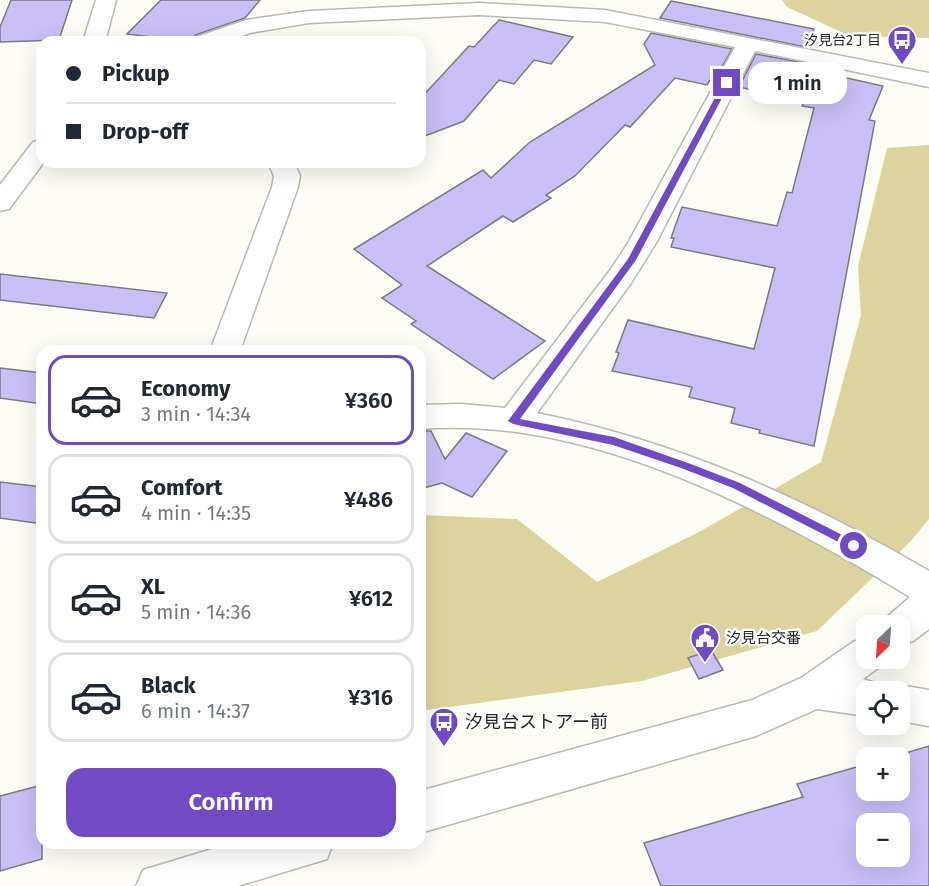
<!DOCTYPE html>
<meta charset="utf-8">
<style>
:root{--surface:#fff;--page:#f2f2f3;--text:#1f2937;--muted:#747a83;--line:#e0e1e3;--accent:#724bc4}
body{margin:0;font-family:"Fira Sans","Noto Sans JP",sans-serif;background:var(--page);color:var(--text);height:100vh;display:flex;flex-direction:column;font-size:22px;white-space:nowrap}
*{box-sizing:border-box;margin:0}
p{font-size:20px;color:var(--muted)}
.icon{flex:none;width:33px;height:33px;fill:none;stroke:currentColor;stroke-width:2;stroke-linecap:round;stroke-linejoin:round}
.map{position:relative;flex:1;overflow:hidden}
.drawer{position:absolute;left:36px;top:345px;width:390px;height:504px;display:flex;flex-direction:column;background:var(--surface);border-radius:18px;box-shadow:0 6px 24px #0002}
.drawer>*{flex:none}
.banner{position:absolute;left:36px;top:36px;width:390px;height:132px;border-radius:18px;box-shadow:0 6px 24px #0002;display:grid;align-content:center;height:132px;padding:0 30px;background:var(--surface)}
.needle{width:39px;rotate:205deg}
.controls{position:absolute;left:856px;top:615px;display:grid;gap:12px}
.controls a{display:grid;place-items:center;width:54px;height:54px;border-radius:12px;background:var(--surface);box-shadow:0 6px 24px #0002;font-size:30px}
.end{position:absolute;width:27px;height:27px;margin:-14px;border:8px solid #724bc4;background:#fff;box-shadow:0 0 0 3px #fff}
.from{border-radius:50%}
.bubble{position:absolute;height:42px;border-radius:18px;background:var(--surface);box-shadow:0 6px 24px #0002;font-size:20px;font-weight:600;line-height:42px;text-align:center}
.banner b{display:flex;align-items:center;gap:21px;height:57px;font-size:22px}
.banner b+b{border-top:2px solid var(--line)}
.banner i{width:15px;height:15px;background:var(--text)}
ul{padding:10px 0 0;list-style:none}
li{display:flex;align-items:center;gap:18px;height:90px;margin:0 12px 9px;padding:0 18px;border:3px solid var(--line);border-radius:18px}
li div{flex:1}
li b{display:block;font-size:22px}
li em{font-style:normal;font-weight:600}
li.selected{border-color:var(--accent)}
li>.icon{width:54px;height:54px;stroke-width:1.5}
.cta{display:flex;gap:12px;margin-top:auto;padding:12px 30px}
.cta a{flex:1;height:69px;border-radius:18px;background:var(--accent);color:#fff;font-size:24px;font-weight:600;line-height:69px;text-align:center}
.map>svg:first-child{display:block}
.green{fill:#ddd49d}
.building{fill:#cabff7;stroke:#7c7b81;stroke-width:1.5;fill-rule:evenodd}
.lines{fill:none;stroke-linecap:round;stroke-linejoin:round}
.minor-casing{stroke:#bab9b2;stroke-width:3}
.minor{fill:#fff;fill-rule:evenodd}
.route{fill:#724bc4}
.labels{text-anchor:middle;stroke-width:4.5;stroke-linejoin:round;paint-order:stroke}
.far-poi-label{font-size:14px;fill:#262623;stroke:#fff;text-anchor:end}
.poi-label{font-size:15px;fill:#262623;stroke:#fff;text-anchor:start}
.near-poi-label{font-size:18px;fill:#262623;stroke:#fff;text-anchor:start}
</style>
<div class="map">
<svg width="929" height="886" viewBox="0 0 929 886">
<rect width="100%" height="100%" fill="#fdfcf5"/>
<!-- green -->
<g class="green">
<path d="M 782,0 L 929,0 L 929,38 L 850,36 L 787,7 Z"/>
<path d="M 929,145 L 929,519 L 910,542 L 817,631 L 642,681 L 420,711 L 420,515 L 517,519 L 597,582 L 701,531 L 821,462 L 861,315 L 858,266 L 887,148 Z"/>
</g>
<!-- building -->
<g class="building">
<path d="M 11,0 L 72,0 L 59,40 L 0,42 L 0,27 Z"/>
<path d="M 161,0 L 260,0 L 245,18 L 195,35 L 191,42 L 127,34 Z"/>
<path d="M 671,1 L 814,29 L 806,47 L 660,18 Z"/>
<path d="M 499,20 L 573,37 L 551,64 L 534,60 L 514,84 L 499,80 L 464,121 L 420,138 L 420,99 L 469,46 L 474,47 Z"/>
<path d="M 651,33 L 732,49 L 714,81 L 710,80 L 707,85 L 675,78 L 630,127 L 625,125 L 575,176 L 546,195 L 551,198 L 513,222 L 503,216 L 427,266 L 545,341 L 493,379 L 411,324 L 416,321 L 382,298 L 402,285 L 354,249 L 483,170 L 491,178 L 530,142 L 655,65 L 644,44 Z"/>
<path d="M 756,54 L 799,62 L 797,67 L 883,86 L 869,120 L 875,121 L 814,446 L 759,433 L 760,430 L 731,423 L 735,408 L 689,397 L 692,387 L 612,371 L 619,353 L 616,352 L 628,320 L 754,349 L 775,268 L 671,247 L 674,238 L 671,238 L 682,207 L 777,226 L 787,192 L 792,193 L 814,108 L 802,106 L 804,102 L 739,87 Z"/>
<path d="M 0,274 L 167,293 L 154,318 L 0,300 Z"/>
<path d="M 0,368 L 42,373 L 42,404 L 0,398 Z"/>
<path d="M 420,431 L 431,431 L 445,459 L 466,433 L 507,451 L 472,497 L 442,483 L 420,489 Z"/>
<path d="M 0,482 L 42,487 L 42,524 L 0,518 Z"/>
<path d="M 711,650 L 723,670 L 699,679 L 688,658 Z"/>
<path d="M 929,746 L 929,886 L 661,886 L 644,843 L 803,797 L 797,784 L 867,764 L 867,790 L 900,790 L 900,758 L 889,758 ZM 867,824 L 900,824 L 900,856 L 867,856 Z"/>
<path d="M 42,785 L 42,859 L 0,871 L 0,796 Z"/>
</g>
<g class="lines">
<!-- minor casing -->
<g class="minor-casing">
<g id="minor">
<path d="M 96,0 L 116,0 L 105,42 L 83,42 Z"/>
<path d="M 479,3 L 605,10 L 929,73 L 929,87 L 755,51 L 656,243 L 631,283 L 537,413 C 680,442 804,498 929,571 L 929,629 L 913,641 L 900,646 L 900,626 L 883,626 L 887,617 L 910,597 C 770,512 588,415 420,429 L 420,405 L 462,404 L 505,408 L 611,269 L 628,243 L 735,47 L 605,22 L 479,15 L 309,23 L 250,33 L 225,42 L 193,42 L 196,37 L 246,20 L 309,11 Z"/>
<path d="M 42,140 L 44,162 L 9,209 L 0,211 L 0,185 L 33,142 Z"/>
<path d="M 268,162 L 294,162 L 300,176 L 298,187 L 240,351 L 210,351 L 272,187 L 274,176 Z"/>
<path d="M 867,637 L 867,658 L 884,658 L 881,666 L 863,679 L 881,685 L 884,692 L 867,692 L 867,716 L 817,709 L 756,736 L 420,833 L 420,791 L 752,700 L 801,678 L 853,642 Z"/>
<path d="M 900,685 L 929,690 L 929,726 L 900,721 L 900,692 L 885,692 Z"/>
<path d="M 232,843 L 333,843 L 327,859 L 238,886 L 136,886 L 143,870 Z"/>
</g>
</g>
<!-- minor -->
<use href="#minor" class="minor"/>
</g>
<!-- route -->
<path class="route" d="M 727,81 L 730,83 L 636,260 L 520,419 L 614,437 L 688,463 L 740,483 L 858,543 L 858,549 L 854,550 L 733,488 L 681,468 L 613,445 L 513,424 L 508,421 L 628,259 L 723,83 Z"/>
<!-- icons -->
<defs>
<g id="bus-pin" transform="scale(1.5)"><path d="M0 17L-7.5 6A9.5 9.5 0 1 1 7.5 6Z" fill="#724bc4" stroke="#fff"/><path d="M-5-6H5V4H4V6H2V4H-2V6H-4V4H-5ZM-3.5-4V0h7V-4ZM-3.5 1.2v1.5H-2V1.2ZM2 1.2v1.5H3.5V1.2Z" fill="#fff"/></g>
<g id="civic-pin" transform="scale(1.5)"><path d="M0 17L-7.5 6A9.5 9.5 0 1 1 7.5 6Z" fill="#724bc4" stroke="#fff"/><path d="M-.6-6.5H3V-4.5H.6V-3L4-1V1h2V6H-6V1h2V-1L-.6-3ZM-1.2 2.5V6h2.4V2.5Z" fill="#fff"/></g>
</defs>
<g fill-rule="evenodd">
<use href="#bus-pin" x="902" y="40"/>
<use href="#civic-pin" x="705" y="638"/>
<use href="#bus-pin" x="444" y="722"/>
</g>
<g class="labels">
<!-- far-poi labels -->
<g class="far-poi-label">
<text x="881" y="45">汐見台2丁目</text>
</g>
<!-- poi labels -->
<g class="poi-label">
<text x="726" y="643">汐見台交番</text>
</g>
<!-- near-poi labels -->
<g class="near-poi-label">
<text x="465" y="728">汐見台ストアー前</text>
</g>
</g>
</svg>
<div class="controls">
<a><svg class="needle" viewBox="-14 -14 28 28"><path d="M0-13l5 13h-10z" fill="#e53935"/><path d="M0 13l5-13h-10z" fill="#747a83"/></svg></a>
<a><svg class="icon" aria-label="locate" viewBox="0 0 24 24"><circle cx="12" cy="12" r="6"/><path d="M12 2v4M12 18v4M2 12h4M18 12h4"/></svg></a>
<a>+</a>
<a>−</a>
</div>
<i class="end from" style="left:854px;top:546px"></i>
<i class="end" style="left:727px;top:83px"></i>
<div class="bubble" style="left:748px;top:62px;width:99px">1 min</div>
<div class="banner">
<b><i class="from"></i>Pickup</b>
<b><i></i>Drop-off</b>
</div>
<section class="drawer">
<ul>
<li class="selected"><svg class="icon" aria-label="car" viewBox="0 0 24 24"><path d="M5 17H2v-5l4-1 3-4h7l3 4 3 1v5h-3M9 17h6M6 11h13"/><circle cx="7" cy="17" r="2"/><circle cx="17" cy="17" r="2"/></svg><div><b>Economy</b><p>3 min · 14:34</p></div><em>¥360</em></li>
<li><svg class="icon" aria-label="car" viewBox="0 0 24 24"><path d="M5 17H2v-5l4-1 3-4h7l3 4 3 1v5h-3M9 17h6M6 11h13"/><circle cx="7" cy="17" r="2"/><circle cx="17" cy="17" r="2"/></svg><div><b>Comfort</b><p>4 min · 14:35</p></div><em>¥486</em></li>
<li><svg class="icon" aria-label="car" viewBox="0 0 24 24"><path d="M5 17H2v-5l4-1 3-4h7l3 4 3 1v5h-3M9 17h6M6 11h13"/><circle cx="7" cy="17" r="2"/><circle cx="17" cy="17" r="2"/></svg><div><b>XL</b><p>5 min · 14:36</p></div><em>¥612</em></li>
<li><svg class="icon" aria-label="car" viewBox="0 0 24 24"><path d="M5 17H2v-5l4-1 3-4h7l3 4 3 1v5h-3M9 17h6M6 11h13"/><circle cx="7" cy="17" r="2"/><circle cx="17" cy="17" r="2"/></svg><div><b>Black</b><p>6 min · 14:37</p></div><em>¥316</em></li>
</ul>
<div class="cta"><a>Confirm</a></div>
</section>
</div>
